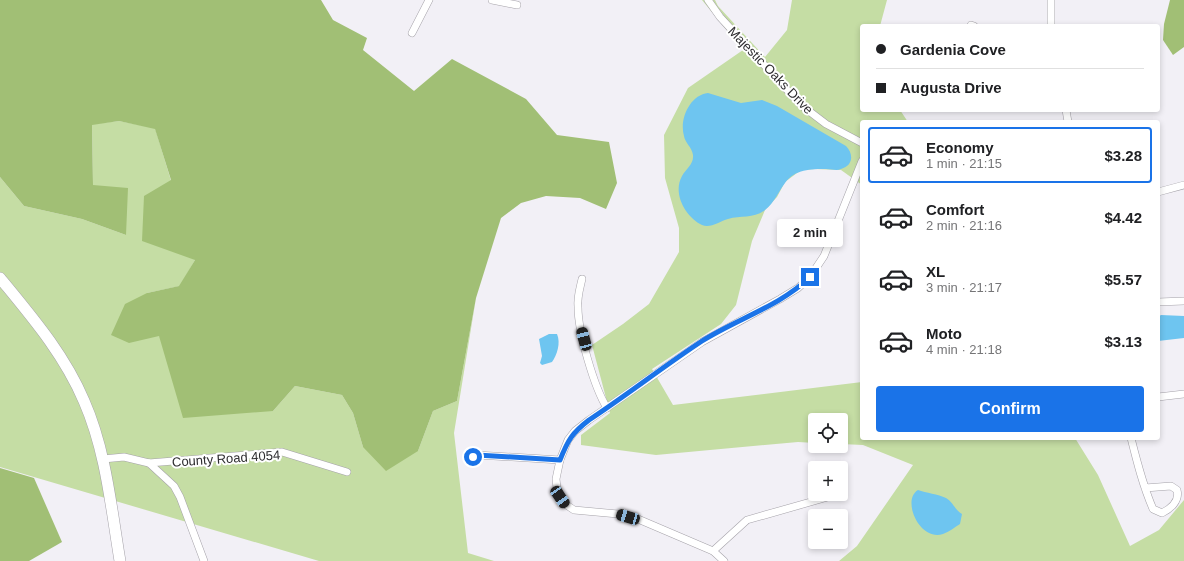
<!DOCTYPE html>
<meta charset="utf-8">
<style>
:root{--surface:#fff;--page:#f6f6f6;--text:#202124;--muted:#757577;--line:#e0e0e0;--accent:#1a73e8}
body{margin:0;font-family:Helvetica,sans-serif;background:var(--page);color:var(--text);height:100vh;display:flex;flex-direction:column;font-size:15px;white-space:nowrap}
*{box-sizing:border-box;margin:0}
p{font-size:13px;color:var(--muted)}
.icon{flex:none;width:22px;height:22px;fill:none;stroke:currentColor;stroke-width:2;stroke-linecap:round;stroke-linejoin:round}
.map{position:relative;flex:1;overflow:hidden}
.drawer{position:absolute;left:860px;top:120px;width:300px;height:320px;display:flex;flex-direction:column;background:var(--surface);border-radius:4px;box-shadow:0 2px 6px #0003}
.drawer>*{flex:none}
.hud{position:absolute;left:860px;top:24px;width:300px;height:88px;border-radius:4px;box-shadow:0 2px 6px #0003;display:grid;align-content:center;height:88px;padding:0 16px;background:var(--surface)}
.fabs{position:absolute;left:808px;top:413px;display:grid;gap:8px}
.fabs a{display:grid;place-items:center;width:40px;height:40px;border-radius:4px;background:var(--surface);box-shadow:0 2px 6px #0003;font-size:20px}
.end{position:absolute;width:18px;height:18px;margin:-9px;border:5px solid #1a73e8;background:#fff;box-shadow:0 0 0 2px #fff}
.from{border-radius:50%}
.bubble{position:absolute;height:28px;border-radius:4px;background:var(--surface);box-shadow:0 2px 6px #0003;font-size:13px;font-weight:700;line-height:28px;text-align:center}
.car{position:absolute;width:12px;height:24px;margin:-12px -6px;border-radius:5px;box-shadow:0 0 3px 1px #0007;background:linear-gradient(#222 24%,#8ab4d8 0 40%,#222 0 76%,#8ab4d8 0 86%,#222 0)}
.hud b{display:flex;align-items:center;gap:14px;height:38px;font-size:15px}
.hud b+b{border-top:1px solid var(--line)}
.hud i{width:10px;height:10px;background:var(--text)}
ul{padding:7px 0 0;list-style:none}
li{display:flex;align-items:center;gap:12px;height:56px;margin:0 8px 6px;padding:0 8px;border:2px solid transparent;border-radius:4px}
li div{flex:1}
li b{display:block;font-size:15px}
li em{font-style:normal;font-weight:700}
li.active{border-color:var(--accent)}
li>.icon{width:36px;height:36px;stroke-width:1.5}
.cta{display:flex;gap:8px;margin-top:auto;padding:8px 16px}
.cta a{flex:1;height:46px;border-radius:4px;background:var(--accent);color:#fff;font-size:16px;font-weight:700;line-height:46px;text-align:center}
.map>svg:first-child{display:block}
.green{fill:#c5dda4}
.forest{fill:#a1bf75}
.water{fill:#6ec5f0}
.lines{fill:none;stroke-linecap:round;stroke-linejoin:round}
.minor-casing{stroke:#a5a2a9;stroke-width:8}
.secondary-casing{stroke:#a5a2a9;stroke-width:12}
.minor{stroke:#fff;stroke-width:7}
.secondary{stroke:#fff;stroke-width:11}
.route{stroke:#1a73e8;stroke-width:5}
.labels{text-anchor:middle;stroke-width:4;stroke-linejoin:round;paint-order:stroke}
.street-label{font-size:13px;fill:#2d2c2f;stroke:#fff}
</style>
<div class="map">
<svg width="1184" height="561" viewBox="0 0 1184 561">
<rect width="100%" height="100%" fill="#f2f0f6"/>
<!-- green -->
<g class="green">
<path d="M 702,0 L 715,0 L 718,6 L 765,57 L 787,30 L 792,0 L 887,0 L 880,26 L 862,26 L 862,110 L 900,110 L 908,122 L 862,122 L 862,185 L 841,170 L 815,169 L 801,170 L 785,182 L 777,197 L 765,210 L 752,241 L 736,305 L 721,324 L 652,369 L 673,405 L 862,382 L 862,438 L 1075,438 L 1098,475 L 1130,546 L 1159,530 L 1184,500 L 1184,561 L 839,561 L 857,546 L 913,465 L 863,445 L 841,444 L 841,420 L 815,420 L 815,443 L 798,442 L 656,455 L 581,445 L 581,435 L 610,413 L 592,345 L 623,324 L 649,304 L 679,252 L 679,228 L 665,178 L 664,135 L 688,88 L 743,50 Z"/>
<path d="M 119,121 L 155,128 L 195,260 L 180,286 L 147,293 L 150,336 L 159,336 L 273,411 L 295,386 L 342,395 L 353,413 L 363,447 L 418,451 L 433,411 L 457,401 L 476,298 L 454,433 L 468,553 L 494,561 L 319,561 L 0,467 L 0,177 L 24,206 L 82,219 L 126,235 L 93,185 L 92,124 Z"/>
</g>
<!-- forest -->
<g class="forest">
<path d="M 0,0 L 321,0 L 333,20 L 367,38 L 363,50 L 414,91 L 452,59 L 526,99 L 557,135 L 609,142 L 617,183 L 606,209 L 580,198 L 546,196 L 521,203 L 501,218 L 476,298 L 457,401 L 433,411 L 418,451 L 386,471 L 363,447 L 353,413 L 342,395 L 295,386 L 273,411 L 183,418 L 159,336 L 129,343 L 111,335 L 125,304 L 147,293 L 179,286 L 195,260 L 142,241 L 144,196 L 171,180 L 155,129 L 119,121 L 92,125 L 93,185 L 128,188 L 126,235 L 82,219 L 24,206 L 0,177 Z"/>
<path d="M 1170,0 L 1184,0 L 1184,47 L 1173,55 L 1163,40 L 1164,24 Z"/>
<path d="M 0,468 L 34,478 L 62,542 L 29,561 L 0,561 Z"/>
</g>
<!-- water -->
<g class="water">
<path d="M 708,93 L 741,103 L 762,100 L 777,106 L 846,146 C 854,154 853,166 841,169 C 837,171 831,169 826,169 C 811,169 795,169 785,183 C 778,192 775,202 765,210 C 754,219 741,215 728,219 C 720,221 710,229 702,225 C 686,217 672,194 682,176 C 686,169 694,164 693,155 C 692,147 685,143 684,136 C 679,119 690,95 708,93 Z"/>
<path d="M 1161,315 L 1184,316 L 1184,338 L 1158,341 L 1158,317 Z"/>
<path d="M 549,334 L 557,334 C 561,343 557,355 552,362 L 542,365 L 540,363 L 542,356 L 539,339 Z"/>
<path d="M 918,490 C 926,493 938,494 946,498 C 953,502 955,510 962,514 L 960,524 C 955,527 949,532 943,534 C 920,542 901,500 918,490 Z"/>
</g>
<g class="lines">
<!-- minor casing -->
<g class="minor-casing">
<g id="minor">
<path d="M 492,0 L 517,5"/>
<path d="M 708,0 L 720,17 L 801,105 L 826,124 L 862,143"/>
<path d="M 1051,0 L 1051,26"/>
<path d="M 971,25 L 974,26"/>
<path d="M 412,33 L 429,0"/>
<path d="M 1066,110 L 1068,122"/>
<path d="M 1158,192 L 1184,185"/>
<path d="M 582,279 C 580,288 577,297 578,307 C 578,332 594,387 607,408"/>
<path d="M 1158,302 L 1184,301"/>
<path d="M 1158,397 L 1184,394"/>
<path d="M 1131,438 C 1137,462 1143,486 1153,509 L 1162,513 C 1170,509 1180,501 1177,490 L 1171,486 L 1145,488"/>
<path d="M 103,459 L 124,457 L 149,463 L 282,452 L 347,472"/>
<path d="M 467,459 L 477,455 L 560,460"/>
<path d="M 149,463 L 174,486 L 180,497 L 204,561"/>
<path d="M 713,551 L 747,520 L 828,497"/>
<path d="M 724,561 L 713,551 L 638,519 L 618,514 L 574,510 L 565,504 L 557,488 L 556,479 L 560,460 L 568,440 L 575,431 L 589,420 L 702,342 L 780,299 L 798,288 L 810,277 L 824,256 L 862,161"/>
</g>
</g>
<!-- secondary casing -->
<g class="secondary-casing">
<path id="secondary" d="M 0,278 C 32,317 64,354 84,401 C 106,451 111,507 120,561"/>
</g>
<!-- minor -->
<use href="#minor" class="minor"/>
<!-- secondary -->
<use href="#secondary" class="secondary"/>
</g>
<g class="lines">
<!-- route -->
<path class="route" d="M 473,457 L 477,455 L 560,460 C 568,440 572,433 589,420 C 627,395 664,366 702,341 C 737,319 780,306 810,277"/>
</g>
<g class="labels">
<!-- street labels -->
<g class="street-label">
<text transform="translate(771 70) rotate(46)" y="5">Majestic Oaks Drive</text>
<text transform="translate(226 458) rotate(-4)" y="5">County Road 4054</text>
</g>
</g>
</svg>
<div class="fabs">
<a><svg class="icon" aria-label="locate" viewBox="0 0 24 24"><circle cx="12" cy="12" r="6"/><path d="M12 2v4M12 18v4M2 12h4M18 12h4"/></svg></a>
<a>+</a>
<a>−</a>
</div>
<i class="end from" style="left:473px;top:457px"></i>
<i class="end" style="left:810px;top:277px"></i>
<div class="bubble" style="left:777px;top:219px;width:66px">2 min</div>
<i class="car" style="left:584px;top:339px;rotate:345deg"></i>
<i class="car" style="left:560px;top:497px;rotate:146deg"></i>
<i class="car" style="left:628px;top:517px;rotate:286deg"></i>
<div class="hud">
<b><i class="from"></i>Gardenia Cove</b>
<b><i></i>Augusta Drive</b>
</div>
<section class="drawer">
<ul>
<li class="active"><svg class="icon" aria-label="car" viewBox="0 0 24 24"><path d="M5 17H2v-5l4-1 3-4h7l3 4 3 1v5h-3M9 17h6M6 11h13"/><circle cx="7" cy="17" r="2"/><circle cx="17" cy="17" r="2"/></svg><div><b>Economy</b><p>1 min · 21:15</p></div><em>$3.28</em></li>
<li><svg class="icon" aria-label="car" viewBox="0 0 24 24"><path d="M5 17H2v-5l4-1 3-4h7l3 4 3 1v5h-3M9 17h6M6 11h13"/><circle cx="7" cy="17" r="2"/><circle cx="17" cy="17" r="2"/></svg><div><b>Comfort</b><p>2 min · 21:16</p></div><em>$4.42</em></li>
<li><svg class="icon" aria-label="car" viewBox="0 0 24 24"><path d="M5 17H2v-5l4-1 3-4h7l3 4 3 1v5h-3M9 17h6M6 11h13"/><circle cx="7" cy="17" r="2"/><circle cx="17" cy="17" r="2"/></svg><div><b>XL</b><p>3 min · 21:17</p></div><em>$5.57</em></li>
<li><svg class="icon" aria-label="car" viewBox="0 0 24 24"><path d="M5 17H2v-5l4-1 3-4h7l3 4 3 1v5h-3M9 17h6M6 11h13"/><circle cx="7" cy="17" r="2"/><circle cx="17" cy="17" r="2"/></svg><div><b>Moto</b><p>4 min · 21:18</p></div><em>$3.13</em></li>
</ul>
<div class="cta"><a>Confirm</a></div>
</section>
</div>
